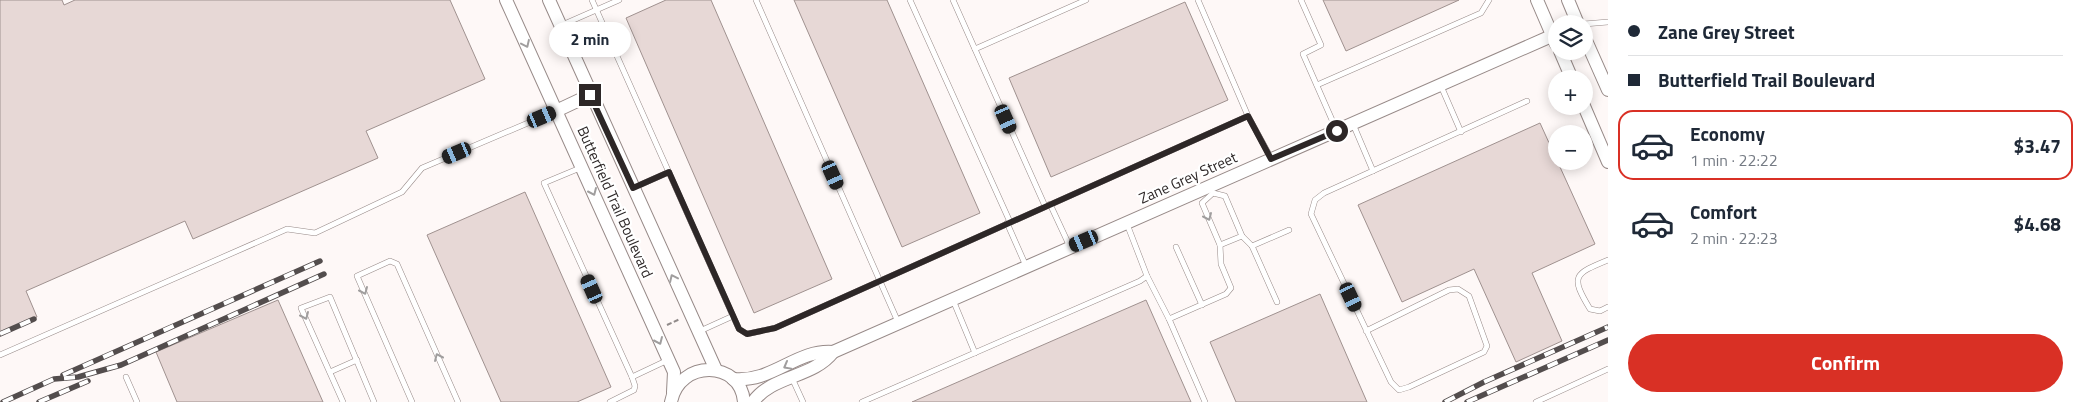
<!DOCTYPE html>
<meta charset="utf-8">
<style>
:root{--surface:#fff;--page:#f2f2f3;--text:#1f2937;--muted:#747a83;--line:#e0e1e3;--accent:#d93025}
body{margin:0;font-family:"Titillium Web",sans-serif;background:var(--page);color:var(--text);height:100vh;display:flex;flex-direction:column;font-size:19px;white-space:nowrap}
*{box-sizing:border-box;margin:0}
p{font-size:16px;color:var(--muted)}
.icon{flex:none;width:28px;height:28px;fill:none;stroke:currentColor;stroke-width:2;stroke-linecap:round;stroke-linejoin:round}
.map{position:relative;flex:1;overflow:hidden}
.sheet{display:flex;flex-direction:column;background:var(--surface);width:475px}
.sheet>*{flex:none}
.banner{display:grid;align-content:center;height:110px;padding:0 20px;background:var(--surface)}
.buttons{position:absolute;left:1548px;top:15px;display:grid;gap:10px}
.buttons a{display:grid;place-items:center;width:45px;height:45px;border-radius:50%;background:var(--surface);box-shadow:0 2px 12px #0003;font-size:25px}
.end{position:absolute;width:22px;height:22px;margin:-11px;border:6px solid #2d2727;background:#fff;box-shadow:0 0 0 2px #fff}
.from{border-radius:50%}
.bubble{position:absolute;height:35px;border-radius:18px;background:var(--surface);box-shadow:0 2px 12px #0003;font-size:16px;font-weight:700;line-height:35px;text-align:center}
.car{position:absolute;width:15px;height:30px;margin:-15px -8px;border-radius:6px;box-shadow:0 0 4px 1px #0007;background:linear-gradient(#222 24%,#8ab4d8 0 40%,#222 0 76%,#8ab4d8 0 86%,#222 0)}
.banner b{display:flex;align-items:center;gap:18px;height:48px;font-size:19px}
.banner b+b{border-top:1px solid var(--line)}
.banner i{width:12px;height:12px;background:var(--text)}
ul{padding:0;list-style:none}
li{display:flex;align-items:center;gap:15px;height:70px;margin:0 10px 8px;padding:0 10px;border:2px solid transparent;border-radius:15px}
li div{flex:1}
li b{display:block;font-size:19px}
li em{font-style:normal;font-weight:700}
li.active{border-color:var(--accent)}
li>.icon{width:45px;height:45px;stroke-width:1.5}
.cta{display:flex;gap:10px;margin-top:auto;padding:10px 20px}
.cta a{flex:1;height:58px;border-radius:30px;background:var(--accent);color:#fff;font-size:20px;font-weight:700;line-height:58px;text-align:center}
main{display:flex;flex:1;min-height:0}
.map>svg:first-child{display:block}
.building{fill:#e7d8d6;stroke:#9f918f}
.lines{fill:none;stroke-linecap:round;stroke-linejoin:round}
.service-casing{stroke:#978a88;stroke-width:6}
.tertiary-casing{stroke:#978a88;stroke-width:14}
.path{stroke:#918b8a;stroke-width:2;stroke-dasharray:5 2.5;stroke-linecap:butt}
.service{stroke:#fff;stroke-width:5}
.tertiary{stroke:#fff;stroke-width:12}
.rail-casing{stroke:#534d4d;stroke-width:5.5}
.rail{stroke:#fff;stroke-width:4;stroke-dasharray:11;stroke-linecap:butt}
.oneway{stroke:#a09e9e}
.route{stroke:#2d2727;stroke-width:6}
.labels{text-anchor:middle;stroke-width:4.5;stroke-linejoin:round;paint-order:stroke}
.street-label{font-size:15px;fill:#2d2727;stroke:#fff}
</style>
<main>
<div class="map">
<svg width="1608" height="402" viewBox="0 0 1608 402">
<rect width="100%" height="100%" fill="#fef8f7"/>
<!-- building -->
<g class="building">
<path d="M 0,0 L 62,0 L 64,5 L 75,0 L 450,0 L 485,79 L 366,131 L 378,158 L 193,239 L 185,221 L 26,291 L 37,317 L 0,333 Z"/>
<path d="M 666,0 L 711,0 L 832,279 L 754,313 L 626,18 Z"/>
<path d="M 794,0 L 887,0 L 980,213 L 902,247 Z"/>
<path d="M 1323,0 L 1459,0 L 1346,51 Z"/>
<path d="M 1185,2 L 1228,100 L 1051,177 L 1009,78 Z"/>
<path d="M 1540,123 L 1595,244 L 1532,273 L 1562,341 L 1516,362 L 1474,269 L 1402,302 L 1358,205 Z"/>
<path d="M 525,192 L 611,387 L 577,402 L 501,402 L 427,235 Z"/>
<path d="M 1320,294 L 1367,402 L 1236,402 L 1210,342 Z"/>
<path d="M 278,300 L 323,402 L 177,402 L 156,352 Z"/>
<path d="M 1146,300 L 1191,402 L 912,402 Z"/>
</g>
<g class="lines">
<!-- service casing -->
<g class="service-casing">
<g id="service">
<path d="M 592,0 L 733,316 L 700,331"/>
<path d="M 756,0 L 898,322"/>
<path d="M 910,0 L 1010,222"/>
<path d="M 953,0 L 1045,206"/>
<path d="M 1198,0 L 1248,116 L 1271,158"/>
<path d="M 1301,0 L 1321,45 L 1303,54 L 1336,129"/>
<path d="M 1584,24 L 1608,22"/>
<path d="M 562,25 L 619,0"/>
<path d="M 975,49 L 1086,0"/>
<path d="M 1317,85 L 1481,13 L 1489,0"/>
<path d="M 1441,86 L 1461,132"/>
<path d="M 1353,124 L 1373,171"/>
<path d="M 580,168 L 544,183 L 632,377"/>
<path d="M 633,188 L 669,172"/>
<path d="M 1213,193 L 1225,196 L 1242,236 L 1252,246 L 1277,302"/>
<path d="M 1050,204 L 1070,247"/>
<path d="M 1007,223 L 1026,266"/>
<path d="M 1220,245 L 1242,236"/>
<path d="M 1252,246 L 1289,230"/>
<path d="M 1176,247 L 1202,305"/>
<path d="M 1608,260 C 1574,274 1570,276 1590,309 L 1600,311 L 1608,307"/>
<path d="M 1147,276 L 1169,319 L 1226,294 L 1231,288 L 1221,264 L 1220,245 L 1202,203 L 1213,193"/>
<path d="M 953,300 L 975,353"/>
<path d="M 733,316 L 739,329 L 747,334 L 775,328 L 1248,116"/>
<path d="M 1169,319 L 1205,402"/>
<path d="M 1366,331 L 1449,290 L 1458,289 L 1469,296 L 1487,346 L 1484,352 L 1409,387 L 1399,390 L 1391,382 L 1311,214 L 1315,200 L 1324,193 L 1527,101"/>
<path d="M 0,355 L 287,229 L 315,233 L 402,192 L 422,168 L 556,111"/>
<path d="M 330,372 L 357,360"/>
<path d="M 126,377 L 137,402"/>
<path d="M 792,378 L 803,402"/>
<path d="M 343,402 L 301,308 L 330,297 L 374,402"/>
<path d="M 412,402 L 357,276 L 390,261 L 397,264 L 458,402"/>
<path d="M 610,402 L 634,390 L 635,386 L 632,377 L 668,360"/>
<path d="M 862,402 L 1140,281 L 1147,276 L 1127,224"/>
<path d="M 1536,402 L 1608,369"/>
</g>
</g>
<!-- tertiary casing -->
<g class="tertiary-casing">
<g id="tertiary">
<path d="M 506,0 L 674,372 L 673,392"/>
<path d="M 549,0 L 716,370"/>
<path d="M 1537,0 L 1556,44"/>
<path d="M 1568,0 L 1578,24"/>
<path d="M 1584,36 L 1608,90"/>
<path d="M 1560,51 L 1572,79"/>
<path d="M 1584,106 L 1608,162"/>
<path d="M 556,111 L 590,95"/>
<path d="M 733,379 C 773,383 796,349 833,352 L 1556,34"/>
<path d="M 671,402 C 679,359 741,360 744,402"/>
<path d="M 753,402 C 772,375 813,378 833,352"/>
</g>
</g>
<!-- path -->
<path class="path" d="M 667,325 L 680,319"/>
<!-- service -->
<use href="#service" class="service"/>
<!-- tertiary -->
<use href="#tertiary" class="tertiary"/>
<!-- rail casing -->
<g class="rail-casing">
<g id="rail">
<path d="M 0,334 L 34,319"/>
<path d="M 63,375 L 320,261"/>
<path d="M 3,402 L 54,379 L 78,377 L 121,365 L 324,274"/>
<path d="M 39,402 L 88,381"/>
<path d="M 1445,402 L 1484,382 L 1608,327"/>
<path d="M 1467,402 L 1608,340"/>
</g>
</g>
<!-- rail -->
<use href="#rail" class="rail"/>
</g>
<!-- one-way arrows -->
<defs><path id="oneway-chevron" d="M-2-3.5L2.5 0L-2 3.5" fill="none" stroke-width="1.6" stroke-linecap="round" stroke-linejoin="round" transform="scale(1.25)"/></defs>
<g class="oneway">
<use href="#oneway-chevron" transform="translate(526 44) rotate(65)"/>
<use href="#oneway-chevron" transform="translate(593 192) rotate(66)"/>
<use href="#oneway-chevron" transform="translate(1208 217) rotate(66)"/>
<use href="#oneway-chevron" transform="translate(673 278) rotate(-115)"/>
<use href="#oneway-chevron" transform="translate(364 291) rotate(66)"/>
<use href="#oneway-chevron" transform="translate(305 316) rotate(66)"/>
<use href="#oneway-chevron" transform="translate(659 341) rotate(66)"/>
<use href="#oneway-chevron" transform="translate(438 357) rotate(-114)"/>
<use href="#oneway-chevron" transform="translate(787 366) rotate(151)"/>
</g>
<g class="lines">
<!-- route -->
<path class="route" d="M 590,95 L 633,188 L 669,172 L 739,329 L 747,334 L 775,328 L 1248,116 L 1271,159 L 1337,131"/>
</g>
<g class="labels">
<!-- street labels -->
<g class="street-label">
<text transform="translate(1188 178) rotate(-24)" y="5">Zane Grey Street</text>
<text transform="translate(615 202) rotate(66)" y="5">Butterfield Trail Boulevard</text>
</g>
</g>
</svg>
<div class="buttons">
<a><svg class="icon" aria-label="layers" viewBox="0 0 24 24"><path d="M12 4l9 5-9 5-9-5zM3 14l9 5 9-5"/></svg></a>
<a>+</a>
<a>−</a>
</div>
<i class="end from" style="left:1337px;top:131px"></i>
<i class="end" style="left:590px;top:95px"></i>
<div class="bubble" style="left:549px;top:22px;width:82px">2 min</div>
<i class="car" style="left:542px;top:117px;rotate:67deg"></i>
<i class="car" style="left:1006px;top:119px;rotate:156deg"></i>
<i class="car" style="left:457px;top:153px;rotate:247deg"></i>
<i class="car" style="left:833px;top:175px;rotate:156deg"></i>
<i class="car" style="left:1084px;top:241px;rotate:247deg"></i>
<i class="car" style="left:592px;top:289px;rotate:336deg"></i>
<i class="car" style="left:1351px;top:297px;rotate:155deg"></i>
</div>
<section class="sheet">
<div class="banner">
<b><i class="from"></i>Zane Grey Street</b>
<b><i></i>Butterfield Trail Boulevard</b>
</div>
<ul>
<li class="active"><svg class="icon" aria-label="car" viewBox="0 0 24 24"><path d="M5 17H2v-5l4-1 3-4h7l3 4 3 1v5h-3M9 17h6M6 11h13"/><circle cx="7" cy="17" r="2"/><circle cx="17" cy="17" r="2"/></svg><div><b>Economy</b><p>1 min · 22:22</p></div><em>$3.47</em></li>
<li><svg class="icon" aria-label="car" viewBox="0 0 24 24"><path d="M5 17H2v-5l4-1 3-4h7l3 4 3 1v5h-3M9 17h6M6 11h13"/><circle cx="7" cy="17" r="2"/><circle cx="17" cy="17" r="2"/></svg><div><b>Comfort</b><p>2 min · 22:23</p></div><em>$4.68</em></li>
</ul>
<div class="cta"><a>Confirm</a></div>
</section>
</main>
